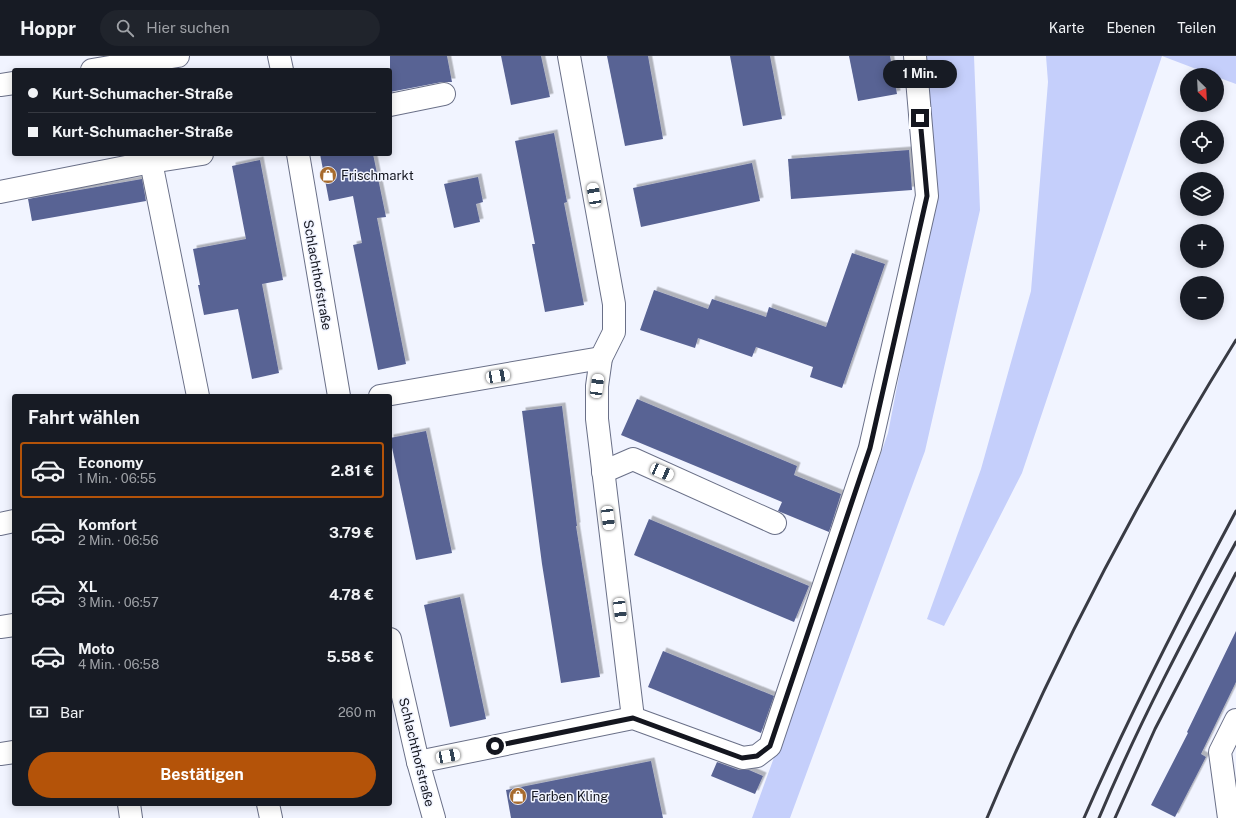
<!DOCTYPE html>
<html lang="de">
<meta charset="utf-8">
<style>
:root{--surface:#171b24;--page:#20242c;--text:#f1f3f6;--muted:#9ea1a6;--line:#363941;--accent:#b45309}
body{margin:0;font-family:"Public Sans",sans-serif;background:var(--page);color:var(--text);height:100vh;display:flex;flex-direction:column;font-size:15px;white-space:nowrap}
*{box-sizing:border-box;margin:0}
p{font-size:13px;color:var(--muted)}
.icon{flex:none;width:22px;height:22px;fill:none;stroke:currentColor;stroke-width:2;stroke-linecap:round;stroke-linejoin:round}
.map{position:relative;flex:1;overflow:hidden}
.details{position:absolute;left:12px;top:338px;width:380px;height:412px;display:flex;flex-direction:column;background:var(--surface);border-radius:4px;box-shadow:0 2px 10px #0003}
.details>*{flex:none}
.banner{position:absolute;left:12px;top:12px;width:380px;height:88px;border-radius:4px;box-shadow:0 2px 10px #0003;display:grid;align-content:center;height:88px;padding:0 16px;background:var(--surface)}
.needle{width:26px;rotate:156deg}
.buttons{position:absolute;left:1180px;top:12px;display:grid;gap:8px}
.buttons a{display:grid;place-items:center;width:44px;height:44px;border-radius:50%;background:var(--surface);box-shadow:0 2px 10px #0003;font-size:20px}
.end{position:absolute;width:18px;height:18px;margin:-9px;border:5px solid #14161f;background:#fff;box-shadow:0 0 0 2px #fff}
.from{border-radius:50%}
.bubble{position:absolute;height:28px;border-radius:14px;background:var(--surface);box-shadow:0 2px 10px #0003;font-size:13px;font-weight:700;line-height:28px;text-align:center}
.car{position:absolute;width:12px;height:24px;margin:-12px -6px;border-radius:5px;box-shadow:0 0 3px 1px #0007;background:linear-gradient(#fff 24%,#345 0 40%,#fff 0 76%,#345 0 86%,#fff 0)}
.banner b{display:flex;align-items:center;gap:14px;height:38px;font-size:15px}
.banner b+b{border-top:1px solid var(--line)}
.banner i{width:10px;height:10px;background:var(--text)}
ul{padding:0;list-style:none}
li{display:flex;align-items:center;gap:12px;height:56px;margin:0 8px 6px;padding:0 8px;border:2px solid transparent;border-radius:4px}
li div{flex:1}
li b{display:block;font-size:15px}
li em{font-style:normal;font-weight:700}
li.on{border-color:var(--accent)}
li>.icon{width:36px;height:36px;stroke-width:1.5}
h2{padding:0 16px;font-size:18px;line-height:48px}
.pay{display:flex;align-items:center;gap:10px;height:44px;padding:0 16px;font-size:15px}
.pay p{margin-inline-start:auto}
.primary-button{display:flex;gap:8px;margin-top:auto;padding:8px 16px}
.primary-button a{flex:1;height:46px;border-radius:24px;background:var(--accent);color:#fff;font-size:16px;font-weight:700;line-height:46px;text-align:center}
header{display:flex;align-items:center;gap:24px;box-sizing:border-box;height:56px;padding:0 20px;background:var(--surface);border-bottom:1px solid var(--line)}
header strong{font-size:19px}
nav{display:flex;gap:22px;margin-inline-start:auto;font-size:14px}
.search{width:280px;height:36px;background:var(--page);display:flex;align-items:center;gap:10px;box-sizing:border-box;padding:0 14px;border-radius:22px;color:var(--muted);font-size:15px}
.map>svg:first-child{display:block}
.green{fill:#c5cffb}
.building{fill:#596394;filter:url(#shadow)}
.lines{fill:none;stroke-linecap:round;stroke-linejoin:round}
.minor-casing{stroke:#6a7088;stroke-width:24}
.minor{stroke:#fff;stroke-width:22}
.rail{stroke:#393b44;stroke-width:3}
.route{stroke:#14161f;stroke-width:5}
.labels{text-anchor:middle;stroke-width:3;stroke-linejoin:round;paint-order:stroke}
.poi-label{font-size:13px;fill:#14161f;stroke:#f1f4ff;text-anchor:start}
.street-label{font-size:13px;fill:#14161f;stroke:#f1f4ff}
</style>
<header>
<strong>Hoppr</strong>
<div class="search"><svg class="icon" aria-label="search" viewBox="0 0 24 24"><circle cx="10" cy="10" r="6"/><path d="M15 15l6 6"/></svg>Hier suchen</div>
<nav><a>Karte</a><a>Ebenen</a><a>Teilen</a></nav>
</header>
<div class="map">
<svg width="1236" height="762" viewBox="0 0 1236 762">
<defs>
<filter id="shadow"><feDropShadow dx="3.5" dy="-3.5" stdDeviation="0" flood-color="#0004"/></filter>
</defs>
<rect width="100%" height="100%" fill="#f1f4ff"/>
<!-- green -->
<g class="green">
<path d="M 924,0 L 974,0 L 980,154 L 925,395 L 790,762 L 752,762 L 784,674 L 888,377 L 932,150 Z"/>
<path d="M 1046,0 L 1162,0 L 1022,417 L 944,570 L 927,563 L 981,413 L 1031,235 L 1048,26 Z"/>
<path d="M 1162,0 L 1236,0 L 1236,28 L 1217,21 L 1217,19 L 1212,19 Z"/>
</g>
<!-- building -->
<g class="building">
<path d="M 390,0 L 447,0 L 452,26 L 442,26 L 390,36 Z"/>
<path d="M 501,0 L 541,0 L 550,41 L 511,49 Z"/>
<path d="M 607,0 L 648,0 L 663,83 L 625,90 Z"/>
<path d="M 730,0 L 770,0 L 782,63 L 743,70 Z"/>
<path d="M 849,0 L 890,0 L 897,38 L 858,45 Z"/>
<path d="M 554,77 L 567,146 L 564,147 L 584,249 L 545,256 L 532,188 L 535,188 L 515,85 Z"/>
<path d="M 909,94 L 912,134 L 791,143 L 788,103 Z"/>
<path d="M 320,98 L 373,98 L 386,161 L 377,162 L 406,308 L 378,314 L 353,189 L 362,187 L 353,140 L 329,145 Z"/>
<path d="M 260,104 L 283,224 L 262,228 L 279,317 L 252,323 L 238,253 L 204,259 L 198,229 L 200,229 L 193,193 L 246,183 L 232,110 Z"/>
<path d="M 752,107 L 760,145 L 641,171 L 633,132 Z"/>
<path d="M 478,121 L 483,146 L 476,148 L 480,166 L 454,172 L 444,128 Z"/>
<path d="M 142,123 L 146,145 L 32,165 L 28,143 Z"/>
<path d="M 852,197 L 885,208 L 842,332 L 810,321 L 813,311 L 756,291 L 752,301 L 698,282 L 695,292 L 640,274 L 654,234 L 708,253 L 712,243 L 766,261 L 769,251 L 826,271 Z"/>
<path d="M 637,343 L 797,410 L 794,419 L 841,438 L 829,476 L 778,455 L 782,446 L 621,379 Z"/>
<path d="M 562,350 L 577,470 L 576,470 L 600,621 L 561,627 L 542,508 L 522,355 Z"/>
<path d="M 426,375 L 452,497 L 416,504 L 390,382 Z"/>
<path d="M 649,463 L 809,530 L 794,566 L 634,499 Z"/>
<path d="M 460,541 L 486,663 L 450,671 L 424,549 Z"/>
<path d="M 1236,575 L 1236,626 L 1201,698 L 1206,701 L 1175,761 L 1151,749 L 1188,677 L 1187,676 Z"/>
<path d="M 663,595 L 774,640 L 761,677 L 648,631 Z"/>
<path d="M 651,705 L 663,762 L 511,762 L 506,734 Z"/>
<path d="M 717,706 L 739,714 L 749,714 L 763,720 L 755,738 L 711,720 Z"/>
</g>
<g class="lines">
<!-- minor casing -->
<g class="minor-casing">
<g id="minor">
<path d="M 279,0 L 282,14"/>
<path d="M 569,0 L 614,248 L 614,276 L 601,302 L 597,330 L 597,363 L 633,662"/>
<path d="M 92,14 L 178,0"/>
<path d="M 0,29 L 14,27"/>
<path d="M 390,49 L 444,38"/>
<path d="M 298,98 L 339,340"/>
<path d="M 151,106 L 198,340"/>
<path d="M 0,136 L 151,106 L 202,98"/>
<path d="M 380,340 L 601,302"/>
<path d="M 603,416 L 633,403 L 775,467"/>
<path d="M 0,468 L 14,465"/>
<path d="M 0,571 L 14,569"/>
<path d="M 390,583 L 418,706 L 434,762"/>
<path d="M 0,698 L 14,696"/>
<path d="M 418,706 L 633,662 L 743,702 L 757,700 L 770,690 L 870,392 L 927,140 L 915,0"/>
<path d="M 129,748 L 131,762"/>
<path d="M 268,748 L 271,762"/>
<path d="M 1229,762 L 1220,696 L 1236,664"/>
</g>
</g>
<!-- minor -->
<use href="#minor" class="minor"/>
<!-- rail -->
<g class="rail">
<path d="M 987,762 C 1057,596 1141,437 1236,284"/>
<path d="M 1084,762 C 1130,657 1182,556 1236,455"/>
<path d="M 1099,762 C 1139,667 1187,576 1236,486"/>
<path d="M 1115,762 L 1155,673 L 1236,517"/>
</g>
</g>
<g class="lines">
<!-- route -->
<path class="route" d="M 495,690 L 633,662 L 742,702 L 757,700 L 770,690 L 870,392 L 927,140 L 920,62"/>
</g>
<!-- icons -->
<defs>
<g id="shop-disc" transform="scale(0.9)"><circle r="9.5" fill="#a76b2e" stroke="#f1f4ff"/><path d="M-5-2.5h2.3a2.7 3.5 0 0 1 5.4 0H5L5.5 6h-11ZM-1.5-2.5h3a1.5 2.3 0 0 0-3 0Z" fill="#fff"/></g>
</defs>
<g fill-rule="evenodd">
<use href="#shop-disc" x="328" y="119"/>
<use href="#shop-disc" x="518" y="740"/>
</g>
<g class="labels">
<!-- poi labels -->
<g class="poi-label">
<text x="341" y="124">Frischmarkt</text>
<text x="531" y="745">Farben Kling</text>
</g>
<!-- street labels -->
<g class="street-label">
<text transform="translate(318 219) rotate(80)" y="5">Schlachthofstraße</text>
<text transform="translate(417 696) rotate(76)" y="5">Schlachthofstraße</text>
</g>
</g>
</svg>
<div class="buttons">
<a><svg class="needle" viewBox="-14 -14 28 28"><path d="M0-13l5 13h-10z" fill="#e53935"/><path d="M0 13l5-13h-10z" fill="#9ea1a6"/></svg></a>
<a><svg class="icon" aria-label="locate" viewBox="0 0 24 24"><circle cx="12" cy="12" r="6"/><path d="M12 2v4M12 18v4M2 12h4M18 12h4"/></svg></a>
<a><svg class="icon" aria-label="layers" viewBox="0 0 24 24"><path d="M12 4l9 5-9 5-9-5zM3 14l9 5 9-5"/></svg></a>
<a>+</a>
<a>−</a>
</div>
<i class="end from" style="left:495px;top:690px"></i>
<i class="end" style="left:920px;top:62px"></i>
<div class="bubble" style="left:883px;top:4px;width:74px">1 Min.</div>
<i class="car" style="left:594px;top:139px;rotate:350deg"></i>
<i class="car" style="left:498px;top:320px;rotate:80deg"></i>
<i class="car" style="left:597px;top:330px;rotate:8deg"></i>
<i class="car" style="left:662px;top:416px;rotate:114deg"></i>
<i class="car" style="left:608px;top:462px;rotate:173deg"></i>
<i class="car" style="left:620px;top:554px;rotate:173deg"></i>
<i class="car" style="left:448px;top:700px;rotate:79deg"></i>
<div class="banner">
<b><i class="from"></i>Kurt-Schumacher-Straße</b>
<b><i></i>Kurt-Schumacher-Straße</b>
</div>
<section class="details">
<h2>Fahrt wählen</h2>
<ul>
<li class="on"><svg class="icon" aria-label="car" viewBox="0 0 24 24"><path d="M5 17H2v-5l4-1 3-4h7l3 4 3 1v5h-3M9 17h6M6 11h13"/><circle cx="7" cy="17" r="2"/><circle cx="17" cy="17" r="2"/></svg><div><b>Economy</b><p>1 Min. · 06:55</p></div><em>2.81 €</em></li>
<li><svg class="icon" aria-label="car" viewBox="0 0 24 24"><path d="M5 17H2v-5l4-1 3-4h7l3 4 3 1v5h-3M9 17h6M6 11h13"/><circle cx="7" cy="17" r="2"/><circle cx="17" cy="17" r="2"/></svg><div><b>Komfort</b><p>2 Min. · 06:56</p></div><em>3.79 €</em></li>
<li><svg class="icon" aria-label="car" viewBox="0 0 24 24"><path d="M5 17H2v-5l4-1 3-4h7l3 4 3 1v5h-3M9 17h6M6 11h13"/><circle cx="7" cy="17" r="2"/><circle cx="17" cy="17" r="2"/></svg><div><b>XL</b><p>3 Min. · 06:57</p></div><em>4.78 €</em></li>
<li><svg class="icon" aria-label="car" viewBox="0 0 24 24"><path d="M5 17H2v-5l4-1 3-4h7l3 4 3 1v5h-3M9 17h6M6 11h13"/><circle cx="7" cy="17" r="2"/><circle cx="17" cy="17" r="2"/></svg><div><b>Moto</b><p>4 Min. · 06:58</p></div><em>5.58 €</em></li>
</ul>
<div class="pay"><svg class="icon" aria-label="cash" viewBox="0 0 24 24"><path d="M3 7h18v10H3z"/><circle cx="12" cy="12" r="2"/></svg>Bar<p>260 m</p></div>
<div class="primary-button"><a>Bestätigen</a></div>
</section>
</div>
